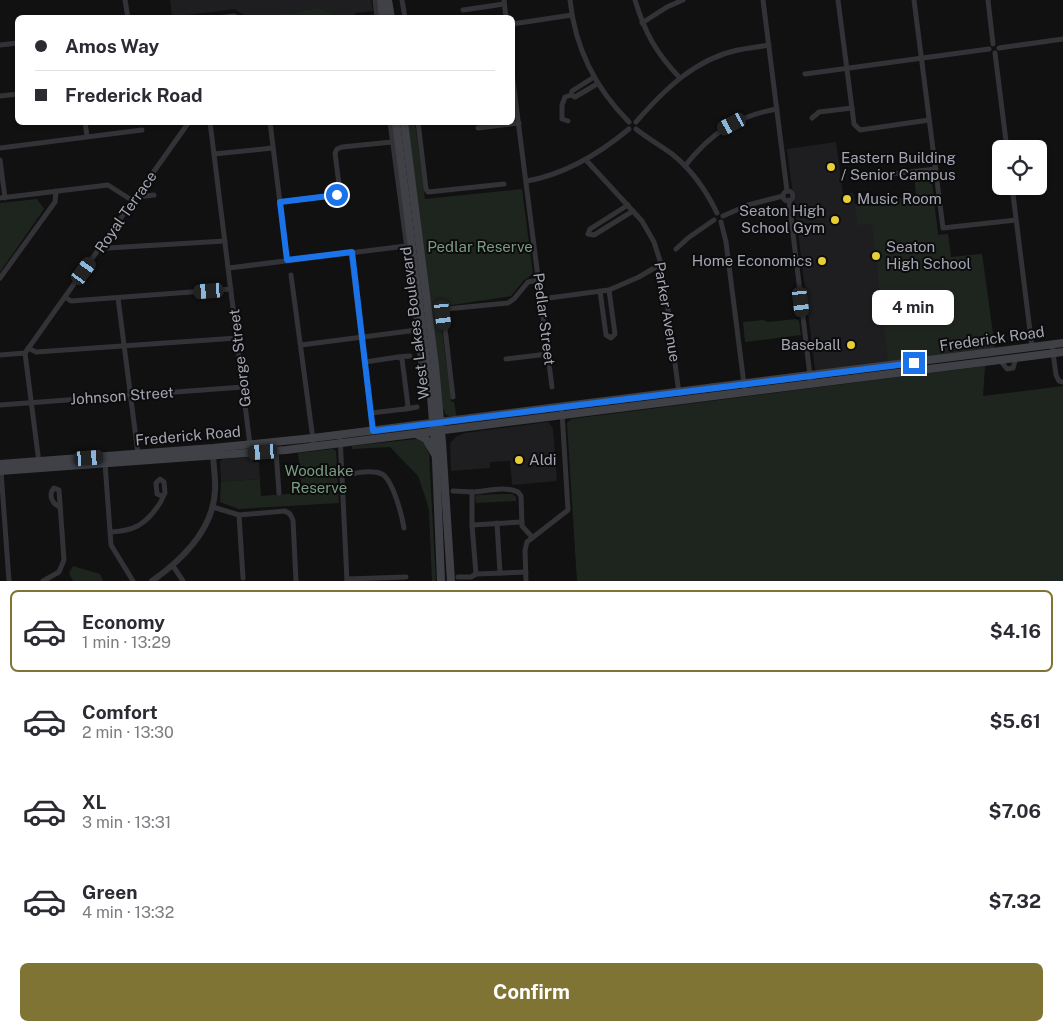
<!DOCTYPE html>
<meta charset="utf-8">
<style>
:root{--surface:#fff;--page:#f2f2f3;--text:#2b2b33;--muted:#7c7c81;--line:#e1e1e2;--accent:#7f7434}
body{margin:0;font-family:"Public Sans",sans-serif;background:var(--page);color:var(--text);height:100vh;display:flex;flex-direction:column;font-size:19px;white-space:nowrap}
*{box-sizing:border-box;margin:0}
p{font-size:16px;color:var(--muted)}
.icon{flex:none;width:28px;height:28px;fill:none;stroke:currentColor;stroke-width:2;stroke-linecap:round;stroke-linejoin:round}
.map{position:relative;height:581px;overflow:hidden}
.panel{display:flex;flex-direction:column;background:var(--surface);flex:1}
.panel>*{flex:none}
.banner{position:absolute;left:15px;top:15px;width:500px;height:110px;border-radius:8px;box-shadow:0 1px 4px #0004;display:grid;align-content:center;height:110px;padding:0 20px;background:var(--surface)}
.controls{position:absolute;left:992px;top:140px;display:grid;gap:10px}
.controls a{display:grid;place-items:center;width:55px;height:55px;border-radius:8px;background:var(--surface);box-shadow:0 1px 4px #0004;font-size:25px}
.end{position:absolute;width:22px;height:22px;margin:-11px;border:6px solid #1a73e8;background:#fff;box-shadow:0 0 0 2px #fff}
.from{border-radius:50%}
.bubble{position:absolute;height:35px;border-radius:8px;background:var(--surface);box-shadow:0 1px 4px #0004;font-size:16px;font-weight:700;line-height:35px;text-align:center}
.car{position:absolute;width:15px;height:30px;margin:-15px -8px;border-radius:6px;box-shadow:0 0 4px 1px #0007;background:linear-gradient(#222 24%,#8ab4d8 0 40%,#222 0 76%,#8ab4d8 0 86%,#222 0)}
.banner b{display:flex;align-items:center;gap:18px;height:48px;font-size:19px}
.banner b+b{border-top:1px solid var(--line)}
.banner i{width:12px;height:12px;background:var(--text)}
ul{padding:9px 0 0;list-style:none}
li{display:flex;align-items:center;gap:15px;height:82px;margin:0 10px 8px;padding:0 10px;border:2px solid transparent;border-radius:8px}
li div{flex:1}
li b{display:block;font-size:19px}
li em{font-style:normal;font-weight:700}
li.active{border-color:var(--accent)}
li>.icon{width:45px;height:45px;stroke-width:1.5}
.cta{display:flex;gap:10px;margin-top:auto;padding:10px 20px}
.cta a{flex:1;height:58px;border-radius:8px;background:var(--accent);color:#fff;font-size:20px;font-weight:700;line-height:58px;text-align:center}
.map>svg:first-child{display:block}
.built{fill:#1e1d1f}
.green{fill:#1e251f}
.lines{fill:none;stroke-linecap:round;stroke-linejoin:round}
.minor{stroke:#333237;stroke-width:5}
.tertiary{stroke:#333237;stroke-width:6}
.secondary{stroke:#404147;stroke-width:8}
.route{stroke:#1a73e8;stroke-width:6}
.poi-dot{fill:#e5ce36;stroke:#0c0c0d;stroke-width:2}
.labels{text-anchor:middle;stroke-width:4;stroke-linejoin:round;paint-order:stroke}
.poi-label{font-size:15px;fill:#a3a5b2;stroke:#0c0c0d;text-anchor:start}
.street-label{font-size:15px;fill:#a3a5b2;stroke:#0c0c0d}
.park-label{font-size:15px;fill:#7b9c84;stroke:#0c0c0d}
</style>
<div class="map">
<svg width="1063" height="581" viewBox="0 0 1063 581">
<rect width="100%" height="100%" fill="#111112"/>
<!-- built -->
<g class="built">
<path d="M 170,0 L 371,0 L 373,11 L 355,13 L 355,18 L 246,17 L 235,9 L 172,17 Z"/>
<path d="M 836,142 L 843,194 L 853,193 L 855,204 L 917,196 L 936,216 L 938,235 L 948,234 L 951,258 L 982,254 L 995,349 L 817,371 L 815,369 L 796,216 L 794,202 L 796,196 L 792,188 L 787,149 Z"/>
<path d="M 548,422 L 553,428 L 557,481 L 512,485 L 510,461 L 490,462 L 490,468 L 451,471 L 450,443 L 457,436 L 465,433 Z"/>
<path d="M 253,457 L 253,462 L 259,462 L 260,479 L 221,482 L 220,462 L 223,459 Z"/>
</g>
<!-- green -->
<g class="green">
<path d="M 318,8 L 339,17 L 277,17 L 278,14 L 290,14 Z"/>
<path d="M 407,123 L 415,123 L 425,199 L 522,189 L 533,274 L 524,280 L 511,296 L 439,307 L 451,398 L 451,401 L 454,402 L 457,418 L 446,415 L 441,404 Z"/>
<path d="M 931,174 L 938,235 L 948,234 L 951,257 L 982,254 L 995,349 L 888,361 L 872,224 L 857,225 L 855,204 L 916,196 L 914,176 Z"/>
<path d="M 37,199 L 44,209 L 0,272 L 0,203 Z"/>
<path d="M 796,319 L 799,321 L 801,335 L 745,342 L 743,322 L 763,320 L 768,322 Z"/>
<path d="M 985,366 L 983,396 L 1063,386 L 1063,581 L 577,581 L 567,423 L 571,419 Z"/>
<path d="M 416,439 C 425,440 427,448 429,455 L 436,581 L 432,581 L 429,511 L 426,499 L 418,476 L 390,447 L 352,449 L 352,446 Z"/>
<path d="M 333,449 L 336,451 L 339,503 L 239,509 L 220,502 L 221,482 L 260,479 L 261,496 L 302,493 L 298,453 Z"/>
<path d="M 502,494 L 512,494 L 516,497 L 516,501 L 476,503 L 475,497 L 477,495 Z"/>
<path d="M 73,566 L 100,574 L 103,581 L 73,581 L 69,573 Z"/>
</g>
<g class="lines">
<!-- minor -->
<g class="minor">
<path d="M 125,0 L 128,18"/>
<path d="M 375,0 L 377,18"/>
<path d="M 402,0 L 405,18"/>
<path d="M 504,0 L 506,18"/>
<path d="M 570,0 C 575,47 595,88 629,122"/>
<path d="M 635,0 C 645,33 656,53 680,78"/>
<path d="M 763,0 L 787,191"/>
<path d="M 838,0 L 854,124 L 860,130 L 929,120"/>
<path d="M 914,0 L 943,228 L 1016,220"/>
<path d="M 988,0 L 993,44"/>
<path d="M 463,10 L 504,4"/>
<path d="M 218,18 L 234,16 L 238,18"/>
<path d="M 642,23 L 667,7 L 683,0"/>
<path d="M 512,24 L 572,15"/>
<path d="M 0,45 L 18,43"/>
<path d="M 999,48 L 1063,39"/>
<path d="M 995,53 L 1007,149"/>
<path d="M 512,73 L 552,387"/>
<path d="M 805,74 L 989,49"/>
<path d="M 594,77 L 572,91 L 571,95 L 575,97 L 597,84"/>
<path d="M 0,96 L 18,94"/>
<path d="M 812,118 L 819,112 L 852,108"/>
<path d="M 568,121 L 562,119 L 562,105 L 565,97 L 571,95"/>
<path d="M 85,122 L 87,136"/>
<path d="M 210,122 L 250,445"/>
<path d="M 270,122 L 287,260"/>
<path d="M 390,122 L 415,308 L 424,397"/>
<path d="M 418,122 L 426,189 L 428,192 L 504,184"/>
<path d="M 636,122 C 664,90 695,59 738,50 C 748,48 759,47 769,45"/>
<path d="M 478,128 L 519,123"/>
<path d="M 636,129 C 647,138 660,145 672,154 C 692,170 706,190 717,213"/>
<path d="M 0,148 L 142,130"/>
<path d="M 214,154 L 273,148"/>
<path d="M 0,160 L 5,198"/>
<path d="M 586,160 L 642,221 L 654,242 L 661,264 L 665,286 L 679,394"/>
<path d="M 685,166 C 710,134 736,116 777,109"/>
<path d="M 866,174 L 873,176 L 936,169"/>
<path d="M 527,181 C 566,174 599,154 629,129"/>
<path d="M 1012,186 L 1032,347"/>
<circle cx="788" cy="196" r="5"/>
<path d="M 137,197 L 154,195"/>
<path d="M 0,198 L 108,185 L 133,201"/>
<path d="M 789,200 L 811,384"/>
<path d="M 280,202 L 337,195 L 340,192 L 335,153 L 337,149 L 342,147 L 392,142"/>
<path d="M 628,205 L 590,229 L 588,234 L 594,235 L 633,211"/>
<path d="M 723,216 L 748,205 L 783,196"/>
<path d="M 721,222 L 726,242 L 745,392"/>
<path d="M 102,245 L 108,248 L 225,241"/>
<path d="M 676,249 L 688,238 L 714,220"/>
<path d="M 351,253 L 373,431"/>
<path d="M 229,268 L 406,246"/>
<path d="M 291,275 L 314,447"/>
<path d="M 0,278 L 55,202 L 56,191"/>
<path d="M 600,291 L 606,335 L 611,338 L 615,334 L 609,290"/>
<path d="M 65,297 L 71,301 L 231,289"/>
<path d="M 118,298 L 138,454"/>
<path d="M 541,299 L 609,290 L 639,277 L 661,264"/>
<path d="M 301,345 L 417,330"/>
<path d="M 1052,345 L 1056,375 L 1059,381 L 1063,382"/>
<path d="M 28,348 L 36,352 L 237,338"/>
<path d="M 25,353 L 39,463"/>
<path d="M 0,355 L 25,353 L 189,122"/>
<path d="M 398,357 L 410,356"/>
<path d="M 506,359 L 548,354"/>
<path d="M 1000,360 L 1007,369 L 1013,368 L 1016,358"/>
<path d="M 365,362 L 398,357 L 402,359 L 408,406 L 405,409 L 371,413"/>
<path d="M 453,397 L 443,311 L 446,309 L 508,303 L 514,299 L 528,282 L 539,280"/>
<path d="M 0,405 L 243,387"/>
<path d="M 406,409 L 417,407"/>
<path d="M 340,435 L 347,581"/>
<path d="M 276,451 L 279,493"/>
<path d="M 105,463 L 111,545 L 133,581"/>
<path d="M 1,471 L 9,581"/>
<path d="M 343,475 C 354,474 371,469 382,474 C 393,480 402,516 404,528"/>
<path d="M 453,491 C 460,491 467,492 474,492 C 487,491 506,486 518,492 L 521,496 L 522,526 L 532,537"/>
<path d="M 472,492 L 472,525 L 476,574"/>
<path d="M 213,507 L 239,515 L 285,511 L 290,514 L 293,520 L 296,581"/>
<path d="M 239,515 L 243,578"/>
<path d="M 497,523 L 500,573"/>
<path d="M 472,525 L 522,522"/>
<path d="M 111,532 C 133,531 145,525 158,506 C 162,502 162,497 165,493 L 164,482 L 160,479 L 156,483 L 157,494 L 162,496"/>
<path d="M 173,566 L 183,581"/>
<path d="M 458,577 L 471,577 L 476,574 L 526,572"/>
<path d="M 347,579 L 406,577"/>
<path d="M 43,581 L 59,572 L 64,560 L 59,490 L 54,488 C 48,495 52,504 60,507"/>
<path d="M 526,581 L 525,550 L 527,542 L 568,510 L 562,412"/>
</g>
<!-- tertiary -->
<path class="tertiary" d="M 152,581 C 182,560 213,530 215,491 C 216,478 213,465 213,452"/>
<!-- secondary -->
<g class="secondary">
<path d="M 381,0 L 383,18"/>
<path d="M 388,0 L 391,18"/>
<path d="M 396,122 L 431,396 L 436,460 L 441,581"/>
<path d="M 404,122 L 435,366 L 442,442 L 451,581"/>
<path d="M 418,435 L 426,439 L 434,453"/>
<path d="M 0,464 L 213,448 L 313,438 L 1063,343"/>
<path d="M 0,471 L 286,450 L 1063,352"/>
</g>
</g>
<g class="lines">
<!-- route -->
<path class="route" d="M 337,195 L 280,202 L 287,260 L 352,252 L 373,431 L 914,363"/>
</g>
<!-- markers -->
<g class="poi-dot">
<circle cx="831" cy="167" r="5"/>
<circle cx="847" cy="199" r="5"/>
<circle cx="835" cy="220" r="5"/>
<circle cx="876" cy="256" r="5"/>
<circle cx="822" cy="261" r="5"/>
<circle cx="851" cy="345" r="5"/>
<circle cx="519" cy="460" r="5"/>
</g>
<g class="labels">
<!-- poi labels -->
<g class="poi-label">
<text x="841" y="163">Eastern Building<tspan x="841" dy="17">/ Senior Campus</tspan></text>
<text x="857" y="204">Music Room</text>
<text x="825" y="216" text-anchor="end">Seaton High<tspan x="825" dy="17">School Gym</tspan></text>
<text x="886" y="252">Seaton<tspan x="886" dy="17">High School</tspan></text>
<text x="812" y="266" text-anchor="end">Home Economics</text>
<text x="841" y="350" text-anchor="end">Baseball</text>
<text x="529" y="465">Aldi</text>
</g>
<!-- street labels -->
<g class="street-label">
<text transform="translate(126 212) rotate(-55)" y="5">Royal Terrace</text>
<text transform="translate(667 312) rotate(81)" y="5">Parker Avenue</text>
<text transform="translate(544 319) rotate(83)" y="5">Pedlar Street</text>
<text transform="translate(415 323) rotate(-97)" y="5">West Lakes Boulevard</text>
<text transform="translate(992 339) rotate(-8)" y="5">Frederick Road</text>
<text transform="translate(240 358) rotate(-97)" y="5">George Street</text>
<text transform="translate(122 396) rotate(-4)" y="5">Johnson Street</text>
<text transform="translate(188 436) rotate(-5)" y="5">Frederick Road</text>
</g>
<!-- park labels -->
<g class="park-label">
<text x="480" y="252">Pedlar Reserve</text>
<text x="319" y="476">Woodlake<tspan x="319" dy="17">Reserve</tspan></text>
</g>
</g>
</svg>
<div class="controls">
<a><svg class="icon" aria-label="locate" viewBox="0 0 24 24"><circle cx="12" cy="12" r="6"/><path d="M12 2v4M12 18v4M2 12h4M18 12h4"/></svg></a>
</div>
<i class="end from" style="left:337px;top:195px"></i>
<i class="end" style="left:914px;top:363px"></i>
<div class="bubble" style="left:872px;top:290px;width:82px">4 min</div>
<i class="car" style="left:732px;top:124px;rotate:242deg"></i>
<i class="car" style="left:84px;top:271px;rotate:36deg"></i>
<i class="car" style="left:209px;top:291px;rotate:266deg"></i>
<i class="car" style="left:801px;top:302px;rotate:173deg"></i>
<i class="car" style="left:443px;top:315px;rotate:173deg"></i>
<i class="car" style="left:263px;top:452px;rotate:266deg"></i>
<i class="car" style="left:89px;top:458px;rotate:86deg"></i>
<div class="banner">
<b><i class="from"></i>Amos Way</b>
<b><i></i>Frederick Road</b>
</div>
</div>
<section class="panel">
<ul>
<li class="active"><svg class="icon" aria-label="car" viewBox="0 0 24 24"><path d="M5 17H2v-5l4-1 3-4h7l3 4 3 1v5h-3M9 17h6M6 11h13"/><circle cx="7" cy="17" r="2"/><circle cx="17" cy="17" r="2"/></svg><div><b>Economy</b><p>1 min · 13:29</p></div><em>$4.16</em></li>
<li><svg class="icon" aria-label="car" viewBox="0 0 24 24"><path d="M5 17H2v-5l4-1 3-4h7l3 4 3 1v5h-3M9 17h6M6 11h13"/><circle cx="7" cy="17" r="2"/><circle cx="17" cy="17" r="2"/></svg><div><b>Comfort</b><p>2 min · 13:30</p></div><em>$5.61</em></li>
<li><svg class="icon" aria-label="car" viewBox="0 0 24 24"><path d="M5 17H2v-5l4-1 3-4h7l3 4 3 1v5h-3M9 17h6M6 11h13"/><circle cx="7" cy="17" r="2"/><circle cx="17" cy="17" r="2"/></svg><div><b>XL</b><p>3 min · 13:31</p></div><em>$7.06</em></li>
<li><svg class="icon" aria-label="car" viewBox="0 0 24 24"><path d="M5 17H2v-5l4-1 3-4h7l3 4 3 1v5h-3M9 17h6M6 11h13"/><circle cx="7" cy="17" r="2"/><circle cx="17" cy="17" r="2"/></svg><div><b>Green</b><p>4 min · 13:32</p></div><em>$7.32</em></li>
</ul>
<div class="cta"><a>Confirm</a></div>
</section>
